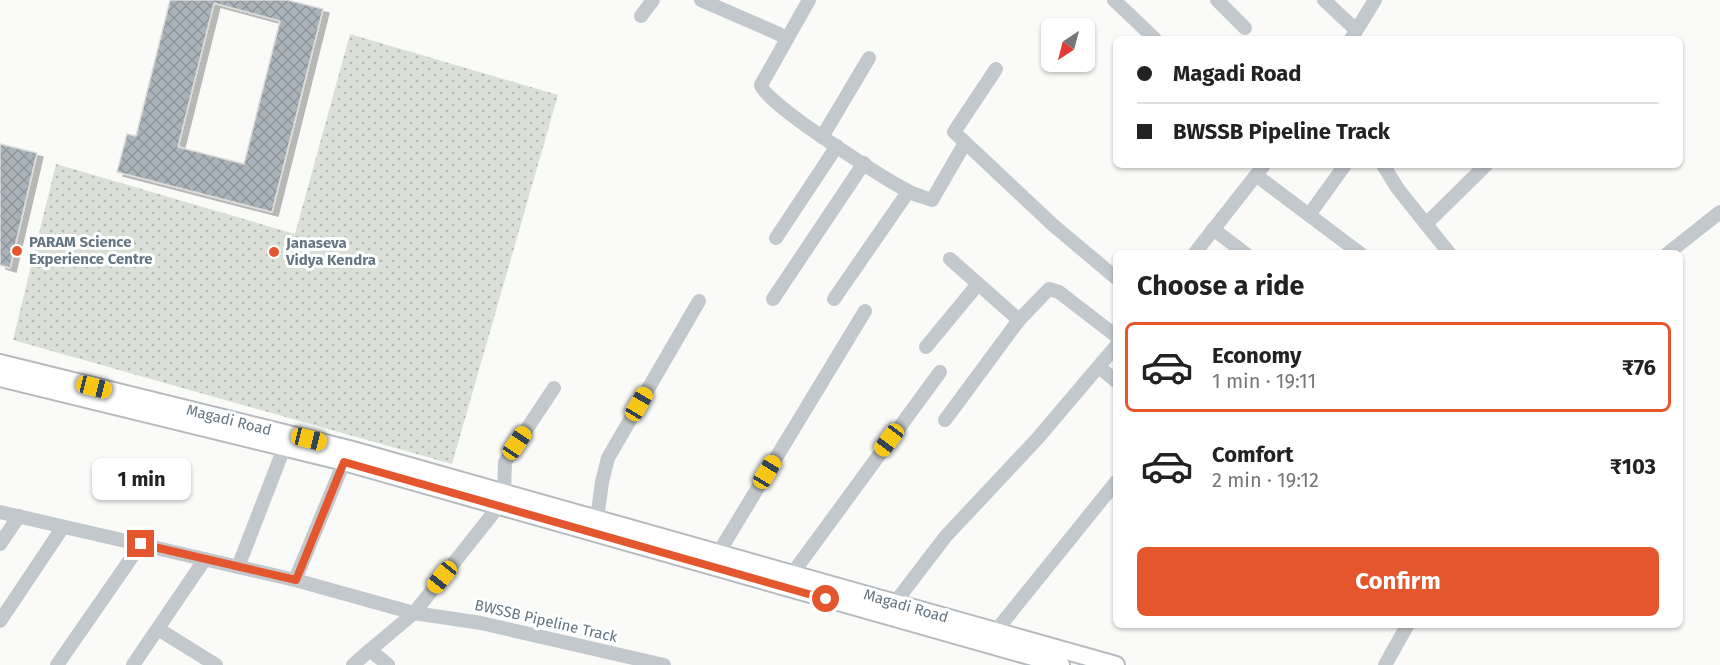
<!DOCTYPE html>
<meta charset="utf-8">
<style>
:root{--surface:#fff;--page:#f6f6f6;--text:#222;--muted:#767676;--line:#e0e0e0;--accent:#e4572e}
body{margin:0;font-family:"Fira Sans",sans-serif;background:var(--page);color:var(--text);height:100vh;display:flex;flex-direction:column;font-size:22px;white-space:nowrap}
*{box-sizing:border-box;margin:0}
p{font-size:20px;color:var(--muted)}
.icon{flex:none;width:33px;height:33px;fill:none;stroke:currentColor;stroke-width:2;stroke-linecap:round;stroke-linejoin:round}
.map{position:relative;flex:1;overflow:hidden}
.sheet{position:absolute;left:1113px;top:250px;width:570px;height:378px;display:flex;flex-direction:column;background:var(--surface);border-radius:9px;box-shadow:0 2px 4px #0004}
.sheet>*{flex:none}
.hud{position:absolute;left:1113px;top:36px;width:570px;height:132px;border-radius:9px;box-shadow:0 2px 4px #0004;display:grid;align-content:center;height:132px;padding:0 24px;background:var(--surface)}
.needle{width:39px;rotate:216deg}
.buttons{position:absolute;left:1041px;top:18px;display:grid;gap:12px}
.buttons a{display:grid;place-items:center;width:54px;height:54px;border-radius:9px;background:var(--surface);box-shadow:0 2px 4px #0004;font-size:30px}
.end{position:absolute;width:27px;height:27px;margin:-14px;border:8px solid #e4572e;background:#fff;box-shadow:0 0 0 3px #fff}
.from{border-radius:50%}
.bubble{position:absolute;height:42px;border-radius:9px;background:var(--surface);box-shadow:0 2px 4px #0004;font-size:20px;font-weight:700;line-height:42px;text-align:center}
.car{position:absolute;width:18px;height:36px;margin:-18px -9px;border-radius:8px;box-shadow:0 0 4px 2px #0007;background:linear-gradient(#f5c518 24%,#345 0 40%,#f5c518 0 76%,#345 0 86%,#f5c518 0)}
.hud b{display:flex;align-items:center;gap:21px;height:57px;font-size:22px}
.hud b+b{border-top:2px solid var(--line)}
.hud i{width:15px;height:15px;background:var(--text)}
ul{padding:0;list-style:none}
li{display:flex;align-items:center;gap:18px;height:90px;margin:0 12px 9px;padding:0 12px;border:3px solid transparent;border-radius:9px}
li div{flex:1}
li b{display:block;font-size:22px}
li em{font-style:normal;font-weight:700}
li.current{border-color:var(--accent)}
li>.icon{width:54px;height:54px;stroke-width:1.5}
h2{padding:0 24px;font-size:27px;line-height:72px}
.primary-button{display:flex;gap:12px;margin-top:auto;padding:12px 24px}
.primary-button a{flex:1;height:69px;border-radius:9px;background:var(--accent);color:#fff;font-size:24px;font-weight:700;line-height:69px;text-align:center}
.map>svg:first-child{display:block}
.grass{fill:url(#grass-dots)}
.building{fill:url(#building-cross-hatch);stroke:#dcdcda;stroke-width:1.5;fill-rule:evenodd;filter:url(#shadow)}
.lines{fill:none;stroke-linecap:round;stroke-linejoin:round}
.major-casing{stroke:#b5babe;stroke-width:20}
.minor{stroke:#c3c8cc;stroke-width:14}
.major{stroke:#fff;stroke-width:16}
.route{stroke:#e4572e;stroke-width:8}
.poi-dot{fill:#e4572e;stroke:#fff;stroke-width:2}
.labels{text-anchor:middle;stroke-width:6;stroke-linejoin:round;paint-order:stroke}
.poi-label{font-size:15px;font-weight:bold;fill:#657683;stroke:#fff;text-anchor:start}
.street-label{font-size:15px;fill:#657683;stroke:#fff}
</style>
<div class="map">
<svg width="1720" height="665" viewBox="0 0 1720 665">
<defs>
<pattern id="grass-dots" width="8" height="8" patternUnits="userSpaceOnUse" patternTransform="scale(1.5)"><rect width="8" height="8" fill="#dadfd7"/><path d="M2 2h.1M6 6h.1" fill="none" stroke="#b4b9b4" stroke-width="1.8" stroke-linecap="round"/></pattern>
<pattern id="building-cross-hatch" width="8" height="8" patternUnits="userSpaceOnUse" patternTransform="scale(1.5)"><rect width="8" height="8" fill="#aab3b9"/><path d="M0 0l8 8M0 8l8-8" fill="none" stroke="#8e969c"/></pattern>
<filter id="shadow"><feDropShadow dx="6" dy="4" stdDeviation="0" flood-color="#0004"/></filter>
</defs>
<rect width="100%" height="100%" fill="#fafaf8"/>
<!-- grass -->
<path class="grass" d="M 350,34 L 558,95 L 452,464 L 13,340 L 56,164 L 295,234 Z"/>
<!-- building -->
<g class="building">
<path d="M 170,0 L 287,0 L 323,9 L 272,212 L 117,172 L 127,134 L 136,136 ZM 214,3 L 280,21 L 244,164 L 178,147 Z"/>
<path d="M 0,144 L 37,153 L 10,268 L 0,265 Z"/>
</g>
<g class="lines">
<!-- major casing -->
<g class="major-casing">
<g id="major">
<path d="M 0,363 L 349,449 L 1116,665"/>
<path d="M 0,378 L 344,462 L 1061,665"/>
</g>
</g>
<!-- minor -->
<g class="minor">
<path d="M 701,0 L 779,34"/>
<path d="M 809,0 L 761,85 C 764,103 884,178 906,190 C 914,195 924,197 932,200 L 965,143"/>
<path d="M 1114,0 L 1155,39"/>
<path d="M 1217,0 L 1245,28"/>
<path d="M 1324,0 L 1356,30"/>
<path d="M 641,16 L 653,0"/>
<path d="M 1351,39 L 1375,0"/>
<path d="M 996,69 L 954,132 L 1053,225 L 1116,278"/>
<path d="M 822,137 L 869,58"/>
<path d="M 1383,165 L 1398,189 L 1450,254"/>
<path d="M 1257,176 L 1361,254"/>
<path d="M 1309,215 L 1345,165"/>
<path d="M 1426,224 L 1486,165"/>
<path d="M 1213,229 L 1246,254"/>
<path d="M 776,238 L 837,146"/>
<path d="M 1194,254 L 1264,165"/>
<path d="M 1667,254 L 1720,212"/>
<path d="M 950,259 L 1019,320 L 1049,289 L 1059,292 L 1116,336"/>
<path d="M 773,299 L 864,163"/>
<path d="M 834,299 L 908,192"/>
<path d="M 926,347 L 978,284"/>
<path d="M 1099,367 L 1116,381"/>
<path d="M 945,420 L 1019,320"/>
<path d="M 0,512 L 295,580 L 414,613 L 481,623 L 664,665"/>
<path d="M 597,519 L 602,482 L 608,458 L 699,301"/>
<path d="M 0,544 L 19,516"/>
<path d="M 719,552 L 865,311"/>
<path d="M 238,567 L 284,448"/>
<path d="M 792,574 L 940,372"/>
<path d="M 295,580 L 344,462"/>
<path d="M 890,609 L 946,536 L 1037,439 L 1116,346"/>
<path d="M 0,621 L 63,527"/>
<path d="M 158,629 L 216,665"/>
<path d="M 995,632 L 1116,482"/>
<path d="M 370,650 L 414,613 L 499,506 L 504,493 L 505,462 L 554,388"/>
<path d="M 57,665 L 141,544"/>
<path d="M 133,665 L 205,559"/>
<path d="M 353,665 L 370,650 L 388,665"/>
<path d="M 1385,665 L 1407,626"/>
</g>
<!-- major -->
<use href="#major" class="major"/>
</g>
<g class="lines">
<!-- route -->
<path class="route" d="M 141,544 L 296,580 L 344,462 L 826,599"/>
</g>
<!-- markers -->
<g class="poi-dot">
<circle cx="17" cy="251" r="6"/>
<circle cx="274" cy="252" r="6"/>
</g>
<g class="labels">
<!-- poi labels -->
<g class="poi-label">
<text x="29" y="247">PARAM Science<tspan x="29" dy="17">Experience Centre</tspan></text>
<text x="286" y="248">Janaseva<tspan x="286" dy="17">Vidya Kendra</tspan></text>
</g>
<!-- street labels -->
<g class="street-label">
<text transform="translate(229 420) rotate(14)" y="5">Magadi Road</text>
<text transform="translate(906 606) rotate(16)" y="5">Magadi Road</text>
<text transform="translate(546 621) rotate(13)" y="5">BWSSB Pipeline Track</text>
</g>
</g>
</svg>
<div class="buttons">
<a><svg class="needle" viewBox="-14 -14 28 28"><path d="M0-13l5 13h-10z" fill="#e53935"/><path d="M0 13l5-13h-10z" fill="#767676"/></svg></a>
</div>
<i class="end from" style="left:826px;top:599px"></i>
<i class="end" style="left:141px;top:544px"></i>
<div class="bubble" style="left:92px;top:458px;width:99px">1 min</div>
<i class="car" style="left:94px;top:387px;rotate:104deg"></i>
<i class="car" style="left:639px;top:404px;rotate:30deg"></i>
<i class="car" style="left:309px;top:439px;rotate:104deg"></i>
<i class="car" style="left:889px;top:440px;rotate:217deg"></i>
<i class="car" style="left:517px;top:443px;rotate:34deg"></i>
<i class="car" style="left:767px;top:472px;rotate:31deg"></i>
<i class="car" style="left:442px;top:577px;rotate:219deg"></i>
<div class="hud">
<b><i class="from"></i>Magadi Road</b>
<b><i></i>BWSSB Pipeline Track</b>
</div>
<section class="sheet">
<h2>Choose a ride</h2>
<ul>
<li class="current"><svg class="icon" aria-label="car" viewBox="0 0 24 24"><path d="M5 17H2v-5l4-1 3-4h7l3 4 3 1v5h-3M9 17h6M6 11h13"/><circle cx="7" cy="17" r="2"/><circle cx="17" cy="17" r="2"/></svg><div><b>Economy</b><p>1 min · 19:11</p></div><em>₹76</em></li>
<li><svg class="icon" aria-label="car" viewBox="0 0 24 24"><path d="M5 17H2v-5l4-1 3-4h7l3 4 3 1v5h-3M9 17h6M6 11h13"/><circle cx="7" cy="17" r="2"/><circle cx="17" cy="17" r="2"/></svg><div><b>Comfort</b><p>2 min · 19:12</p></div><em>₹103</em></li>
</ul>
<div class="primary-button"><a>Confirm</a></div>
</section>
</div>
